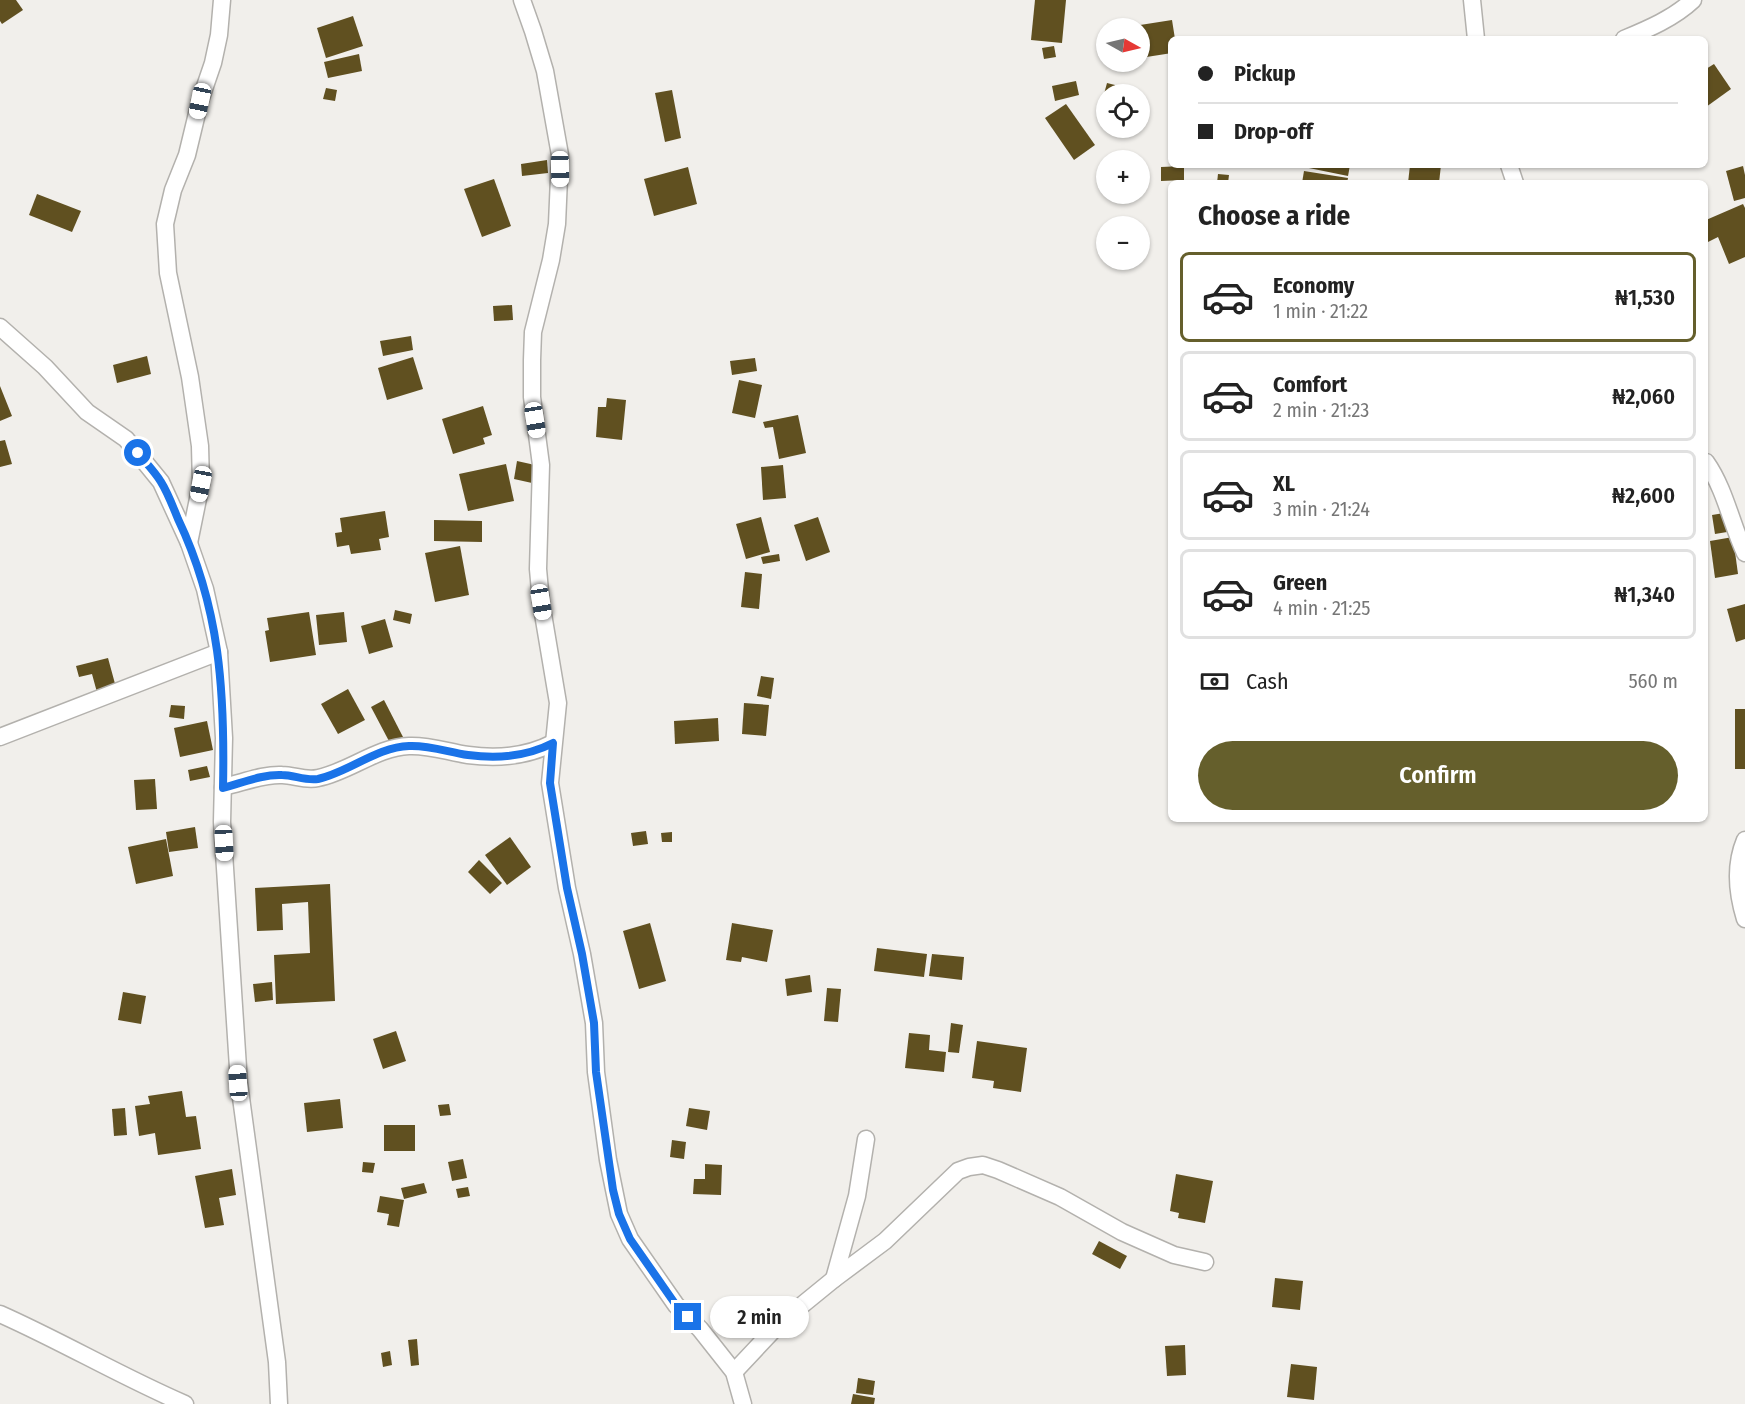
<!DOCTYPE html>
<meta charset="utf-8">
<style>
:root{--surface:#fff;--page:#f6f6f6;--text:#222;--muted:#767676;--line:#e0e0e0;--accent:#655f2c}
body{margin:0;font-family:"Fira Sans Condensed",sans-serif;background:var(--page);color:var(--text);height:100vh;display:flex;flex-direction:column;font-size:22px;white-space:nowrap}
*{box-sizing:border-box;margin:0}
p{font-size:20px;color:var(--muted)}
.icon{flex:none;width:33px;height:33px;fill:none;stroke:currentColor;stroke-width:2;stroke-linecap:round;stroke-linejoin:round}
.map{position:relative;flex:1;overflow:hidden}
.drawer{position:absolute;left:1168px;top:180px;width:540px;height:642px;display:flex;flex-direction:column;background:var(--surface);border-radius:9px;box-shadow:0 2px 4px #0004}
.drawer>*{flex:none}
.hud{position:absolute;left:1168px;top:36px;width:540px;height:132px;border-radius:9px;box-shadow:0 2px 4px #0004;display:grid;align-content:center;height:132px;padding:0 30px;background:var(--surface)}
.needle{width:39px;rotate:98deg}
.controls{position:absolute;left:1096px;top:18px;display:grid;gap:12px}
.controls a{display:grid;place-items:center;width:54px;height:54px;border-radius:50%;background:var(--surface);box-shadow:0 2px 4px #0004;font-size:30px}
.end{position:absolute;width:27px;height:27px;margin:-14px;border:8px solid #1a73e8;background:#fff;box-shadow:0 0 0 3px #fff}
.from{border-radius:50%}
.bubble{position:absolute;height:42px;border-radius:21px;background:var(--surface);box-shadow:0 2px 4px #0004;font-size:20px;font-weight:600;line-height:42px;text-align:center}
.car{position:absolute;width:18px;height:36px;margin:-18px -9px;border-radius:8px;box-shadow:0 0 4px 2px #0007;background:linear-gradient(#fff 24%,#345 0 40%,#fff 0 76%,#345 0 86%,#fff 0)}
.hud b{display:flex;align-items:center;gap:21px;height:57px;font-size:22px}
.hud b+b{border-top:2px solid var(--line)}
.hud i{width:15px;height:15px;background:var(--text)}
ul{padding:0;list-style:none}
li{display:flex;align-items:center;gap:18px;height:90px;margin:0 12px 9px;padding:0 18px;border:3px solid var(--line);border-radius:9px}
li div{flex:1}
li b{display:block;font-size:22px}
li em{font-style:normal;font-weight:600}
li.current{border-color:var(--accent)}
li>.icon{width:54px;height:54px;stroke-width:1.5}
h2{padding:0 30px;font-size:27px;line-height:72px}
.pay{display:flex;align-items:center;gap:15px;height:66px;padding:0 30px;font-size:22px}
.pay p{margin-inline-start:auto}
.primary-button{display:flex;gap:12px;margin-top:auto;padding:12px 30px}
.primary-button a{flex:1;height:69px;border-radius:36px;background:var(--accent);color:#fff;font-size:24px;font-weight:600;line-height:69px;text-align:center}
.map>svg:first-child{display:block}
.building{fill:#605020}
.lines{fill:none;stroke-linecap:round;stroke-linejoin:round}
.street-casing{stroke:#b3b1ad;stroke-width:19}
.street{stroke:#fff;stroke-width:16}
.route{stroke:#1a73e8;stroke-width:8}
</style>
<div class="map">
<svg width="1745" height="1404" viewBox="0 0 1745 1404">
<rect width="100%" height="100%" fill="#f1efeb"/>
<!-- building -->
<g class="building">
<path d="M 0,0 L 16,0 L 23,10 L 2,24 L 0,21 Z"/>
<path d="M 1035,0 L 1066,0 L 1062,43 L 1031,40 Z"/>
<path d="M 353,16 L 363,46 L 326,58 L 317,28 Z"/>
<path d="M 1172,20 L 1175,39 L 1172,39 L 1172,53 L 1140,58 L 1140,28 L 1121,28 Z"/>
<path d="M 1054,46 L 1056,57 L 1044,59 L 1042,48 Z"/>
<path d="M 359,54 L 362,71 L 328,78 L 324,62 Z"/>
<path d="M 1714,64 L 1731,89 L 1706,107 L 1706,69 Z"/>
<path d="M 1076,81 L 1079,95 L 1055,101 L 1052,86 Z"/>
<path d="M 1107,83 L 1115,85 L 1113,94 L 1104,94 Z"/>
<path d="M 326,88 L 337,90 L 335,101 L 323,99 Z"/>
<path d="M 672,90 L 681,138 L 665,142 L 655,93 Z"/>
<path d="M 1066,104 L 1095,145 L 1074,160 L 1045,118 Z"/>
<path d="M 547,160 L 548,173 L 522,176 L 521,164 Z"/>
<path d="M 1305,165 L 1350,165 L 1348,176 L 1304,167 Z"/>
<path d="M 1410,165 L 1441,165 L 1439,183 L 1408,183 Z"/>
<path d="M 1184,166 L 1184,180 L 1161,181 L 1161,167 Z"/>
<path d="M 1743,166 L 1745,175 L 1745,198 L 1734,201 L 1726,171 Z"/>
<path d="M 688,167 L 697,204 L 654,216 L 644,179 Z"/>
<path d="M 1304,171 L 1348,178 L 1347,183 L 1302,183 Z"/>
<path d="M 1218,174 L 1229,175 L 1228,183 L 1217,183 Z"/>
<path d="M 494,179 L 511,226 L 482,237 L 464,189 Z"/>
<path d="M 37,194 L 81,211 L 72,232 L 29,215 Z"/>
<path d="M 1743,204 L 1745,208 L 1745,257 L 1729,264 L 1718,237 L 1706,243 L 1706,220 Z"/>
<path d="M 512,305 L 513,320 L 494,321 L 493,306 Z"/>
<path d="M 411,336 L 413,350 L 383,356 L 380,341 Z"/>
<path d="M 147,356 L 151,374 L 117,383 L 113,365 Z"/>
<path d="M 413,357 L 423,389 L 387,400 L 378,368 Z"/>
<path d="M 755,358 L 757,371 L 732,375 L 730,361 Z"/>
<path d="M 739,380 L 762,385 L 755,418 L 732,413 Z"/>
<path d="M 0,386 L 12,416 L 0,421 Z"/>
<path d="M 607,398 L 626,400 L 622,440 L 596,437 L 598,407 L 606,407 Z"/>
<path d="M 483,406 L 492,435 L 483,438 L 485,444 L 453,454 L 442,419 Z"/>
<path d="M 798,415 L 806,453 L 779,459 L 773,427 L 765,428 L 763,422 Z"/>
<path d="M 5,440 L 12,464 L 0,467 L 0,441 Z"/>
<path d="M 517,461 L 535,465 L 532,483 L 514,479 Z"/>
<path d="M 506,464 L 514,501 L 468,511 L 459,474 Z"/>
<path d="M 783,465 L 786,498 L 763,500 L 761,467 Z"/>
<path d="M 385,511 L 389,537 L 379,539 L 381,550 L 351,554 L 349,545 L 337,547 L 335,533 L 342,532 L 340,518 Z"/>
<path d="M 1724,513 L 1727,532 L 1715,534 L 1712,515 Z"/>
<path d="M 761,517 L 770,552 L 746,559 L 736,524 Z"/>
<path d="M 818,517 L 830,552 L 806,561 L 794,525 Z"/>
<path d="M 434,520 L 482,521 L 482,542 L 434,541 Z"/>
<path d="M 1733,537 L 1738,574 L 1715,578 L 1710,541 Z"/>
<path d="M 460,546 L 469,595 L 435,602 L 425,553 Z"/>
<path d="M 779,554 L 780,561 L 763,564 L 761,557 Z"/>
<path d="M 745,572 L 762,574 L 759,609 L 741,607 Z"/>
<path d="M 1745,604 L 1745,639 L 1736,642 L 1727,609 Z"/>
<path d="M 395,610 L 412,614 L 410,624 L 393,620 Z"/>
<path d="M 309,612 L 316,655 L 270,662 L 265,631 L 269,630 L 267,618 Z"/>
<path d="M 344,612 L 347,642 L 319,645 L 316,615 Z"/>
<path d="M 385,619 L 393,647 L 369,654 L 361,626 Z"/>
<path d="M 108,658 L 117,691 L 98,696 L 92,674 L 79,677 L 76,666 Z"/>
<path d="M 761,676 L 774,678 L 771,699 L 757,696 Z"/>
<path d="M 348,689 L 365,720 L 338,734 L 321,704 Z"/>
<path d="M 384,700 L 403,737 L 390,743 L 371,707 Z"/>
<path d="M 744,703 L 769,705 L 766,736 L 742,734 Z"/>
<path d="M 171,705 L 185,706 L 184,719 L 169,717 Z"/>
<rect x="1735" y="709" width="10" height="60"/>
<path d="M 718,718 L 719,741 L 675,744 L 674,721 Z"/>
<path d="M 207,721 L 213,750 L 180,757 L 174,728 Z"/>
<path d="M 207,766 L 210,777 L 190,781 L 188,770 Z"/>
<path d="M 155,779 L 157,809 L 136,810 L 134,780 Z"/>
<path d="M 195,827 L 198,848 L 169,852 L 166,832 Z"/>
<path d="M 646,831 L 648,844 L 633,846 L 631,833 Z"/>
<path d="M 672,832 L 672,842 L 662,842 L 661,833 Z"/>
<path d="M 510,837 L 531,867 L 507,885 L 485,855 Z"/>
<path d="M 166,839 L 173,876 L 136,884 L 128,847 Z"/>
<path d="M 479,860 L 502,883 L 490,894 L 468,872 Z"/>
<path d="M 330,884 L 335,1001 L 276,1004 L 274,955 L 310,953 L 308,902 L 282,904 L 283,930 L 257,931 L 255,888 Z"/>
<path d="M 650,923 L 666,981 L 639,989 L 623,931 Z"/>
<path d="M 732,923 L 773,930 L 767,962 L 742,957 L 741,962 L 726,960 Z"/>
<path d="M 877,948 L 927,954 L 924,977 L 874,971 Z"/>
<path d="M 932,954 L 964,957 L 962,980 L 929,976 Z"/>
<path d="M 810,975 L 812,992 L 787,996 L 785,979 Z"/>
<path d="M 272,982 L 273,1000 L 255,1002 L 253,984 Z"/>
<path d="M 827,988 L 841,989 L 838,1022 L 824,1021 Z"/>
<path d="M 123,992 L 146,996 L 141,1024 L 118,1020 Z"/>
<path d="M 951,1023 L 963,1025 L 959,1053 L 948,1052 Z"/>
<path d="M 396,1031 L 406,1061 L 383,1069 L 373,1039 Z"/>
<path d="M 909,1033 L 930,1035 L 929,1050 L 946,1052 L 944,1072 L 905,1068 Z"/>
<path d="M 977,1041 L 1027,1048 L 1021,1092 L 993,1088 L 994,1081 L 972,1078 Z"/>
<path d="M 182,1091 L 186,1117 L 196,1116 L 201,1149 L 158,1155 L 155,1133 L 139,1136 L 135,1106 L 150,1104 L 148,1096 Z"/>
<path d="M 340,1099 L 343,1128 L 307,1132 L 304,1103 Z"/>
<path d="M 449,1104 L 451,1115 L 440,1116 L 438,1105 Z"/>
<path d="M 125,1108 L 127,1135 L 114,1136 L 112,1109 Z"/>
<path d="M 689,1108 L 710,1111 L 707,1130 L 686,1126 Z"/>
<rect x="384" y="1125" width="31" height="26"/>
<path d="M 672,1140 L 686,1142 L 684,1159 L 670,1157 Z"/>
<path d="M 463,1159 L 467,1178 L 452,1181 L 448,1162 Z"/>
<path d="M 363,1162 L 375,1163 L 373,1173 L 362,1172 Z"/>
<path d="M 705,1164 L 722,1165 L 721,1195 L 693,1194 L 694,1179 L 705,1179 Z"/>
<path d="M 232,1169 L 236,1195 L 219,1198 L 224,1225 L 205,1228 L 195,1176 Z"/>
<path d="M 1176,1174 L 1213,1181 L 1205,1223 L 1178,1218 L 1179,1213 L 1170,1211 Z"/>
<path d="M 424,1183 L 427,1193 L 404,1199 L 401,1188 Z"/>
<path d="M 468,1187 L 470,1196 L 458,1198 L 456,1189 Z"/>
<path d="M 380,1196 L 404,1200 L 399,1227 L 387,1225 L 389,1214 L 377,1212 Z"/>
<path d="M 1099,1241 L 1127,1256 L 1120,1269 L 1092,1254 Z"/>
<path d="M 1275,1278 L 1303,1281 L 1300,1310 L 1272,1307 Z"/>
<path d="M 417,1339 L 419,1365 L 411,1366 L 408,1340 Z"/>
<path d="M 1185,1345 L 1186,1375 L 1167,1376 L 1165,1346 Z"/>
<path d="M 390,1351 L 392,1365 L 383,1367 L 381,1353 Z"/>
<path d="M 1291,1364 L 1317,1367 L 1314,1400 L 1287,1397 Z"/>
<path d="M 858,1378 L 875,1381 L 873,1395 L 856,1393 Z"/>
<path d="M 853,1394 L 875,1398 L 874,1404 L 851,1404 Z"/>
</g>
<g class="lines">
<!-- street casing -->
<g class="street-casing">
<g id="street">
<path d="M 522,0 L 533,31 L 545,71 L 560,155 L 557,224 L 551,260 L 533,332 L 532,360 L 532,397 L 541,465 L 538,569 L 541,602 L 558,703 L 550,783 L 567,888 L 582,954 L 594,1023 L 596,1072 L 608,1160 L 619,1214 L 630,1239 L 676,1305 L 700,1329 L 734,1372 L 743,1404"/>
<path d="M 1472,0 L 1476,39"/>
<path d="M 1624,39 C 1648,29 1674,18 1693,0"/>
<path d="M 1509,165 L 1515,183"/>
<path d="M 0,327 L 45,367 L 87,412 L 126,439 L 161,482 L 189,543 L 205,589 L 219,652 L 224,738 L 222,822 L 239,1083 L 277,1362 L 279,1404"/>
<path d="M 1706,462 C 1725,489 1731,523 1745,553"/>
<path d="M 189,543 L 201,484 L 200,446 L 190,377 L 168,273 L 165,224 L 173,190 L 187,155 L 200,101 L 213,63 L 219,35 L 222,0"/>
<path d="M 0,737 L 219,652"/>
<path d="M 223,787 C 242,783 263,774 282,775 C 294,775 305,781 318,778 C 349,772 377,747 409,746 C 429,745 448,752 468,755 C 498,759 526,757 553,743"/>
<path d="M 1745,840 C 1734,866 1737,893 1745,919"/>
<path d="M 834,1279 L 857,1196 L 866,1139"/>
<path d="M 0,1314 C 63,1342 122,1377 185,1404"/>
<path d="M 734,1372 L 780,1323 L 834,1279 L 885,1241 L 958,1171 L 969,1167 L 983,1165 L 998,1170 L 1060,1197 L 1122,1232 L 1174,1255 L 1205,1262"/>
</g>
</g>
<!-- street -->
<use href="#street" class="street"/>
</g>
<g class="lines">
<!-- route -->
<path class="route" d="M 138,453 C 145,462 155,472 161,482 C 168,493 173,507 178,519 C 220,607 225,692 223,788 C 242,783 263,774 282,775 C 294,775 305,781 318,779 C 349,772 377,747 409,746 C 429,745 448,752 468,755 C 498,759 526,757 553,743 L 550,783 L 567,888 L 582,954 L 594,1023 L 596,1072 L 613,1190 L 619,1214 L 630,1239 L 676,1305 L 688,1317"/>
</g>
</svg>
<div class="controls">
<a><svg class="needle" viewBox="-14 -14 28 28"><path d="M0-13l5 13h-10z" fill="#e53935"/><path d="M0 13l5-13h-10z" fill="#767676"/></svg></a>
<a><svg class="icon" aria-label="locate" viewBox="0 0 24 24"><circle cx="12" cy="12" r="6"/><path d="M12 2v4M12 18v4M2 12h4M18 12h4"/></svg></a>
<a>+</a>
<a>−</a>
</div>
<i class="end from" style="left:138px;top:453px"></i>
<i class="end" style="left:688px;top:1317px"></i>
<div class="bubble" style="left:710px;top:1296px;width:99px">2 min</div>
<i class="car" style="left:200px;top:101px;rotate:192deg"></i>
<i class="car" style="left:560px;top:169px;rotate:179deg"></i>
<i class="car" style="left:535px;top:420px;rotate:171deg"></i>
<i class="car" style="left:201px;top:484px;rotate:191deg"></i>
<i class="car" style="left:541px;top:602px;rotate:171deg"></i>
<i class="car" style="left:224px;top:843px;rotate:177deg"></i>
<i class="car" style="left:238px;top:1083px;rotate:356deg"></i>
<div class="hud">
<b><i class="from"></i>Pickup</b>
<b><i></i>Drop-off</b>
</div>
<section class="drawer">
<h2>Choose a ride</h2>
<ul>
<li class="current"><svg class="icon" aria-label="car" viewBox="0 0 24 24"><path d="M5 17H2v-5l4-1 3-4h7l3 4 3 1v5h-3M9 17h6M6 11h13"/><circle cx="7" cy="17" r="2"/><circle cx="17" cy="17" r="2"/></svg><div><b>Economy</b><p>1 min · 21:22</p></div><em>₦1,530</em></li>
<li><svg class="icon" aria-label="car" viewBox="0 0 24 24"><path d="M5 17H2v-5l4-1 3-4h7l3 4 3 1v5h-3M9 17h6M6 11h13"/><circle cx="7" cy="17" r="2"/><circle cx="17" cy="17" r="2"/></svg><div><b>Comfort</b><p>2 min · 21:23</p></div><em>₦2,060</em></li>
<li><svg class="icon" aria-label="car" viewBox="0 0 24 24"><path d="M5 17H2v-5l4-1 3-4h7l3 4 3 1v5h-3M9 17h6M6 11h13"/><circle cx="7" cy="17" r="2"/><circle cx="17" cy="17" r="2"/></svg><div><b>XL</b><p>3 min · 21:24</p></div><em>₦2,600</em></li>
<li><svg class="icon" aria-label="car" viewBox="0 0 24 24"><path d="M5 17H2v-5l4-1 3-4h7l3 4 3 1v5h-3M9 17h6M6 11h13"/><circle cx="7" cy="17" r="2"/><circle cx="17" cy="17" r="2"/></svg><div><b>Green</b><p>4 min · 21:25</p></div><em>₦1,340</em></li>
</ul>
<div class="pay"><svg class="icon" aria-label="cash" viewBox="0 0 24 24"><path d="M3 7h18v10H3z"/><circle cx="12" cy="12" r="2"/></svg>Cash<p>560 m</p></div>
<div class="primary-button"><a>Confirm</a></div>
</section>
</div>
